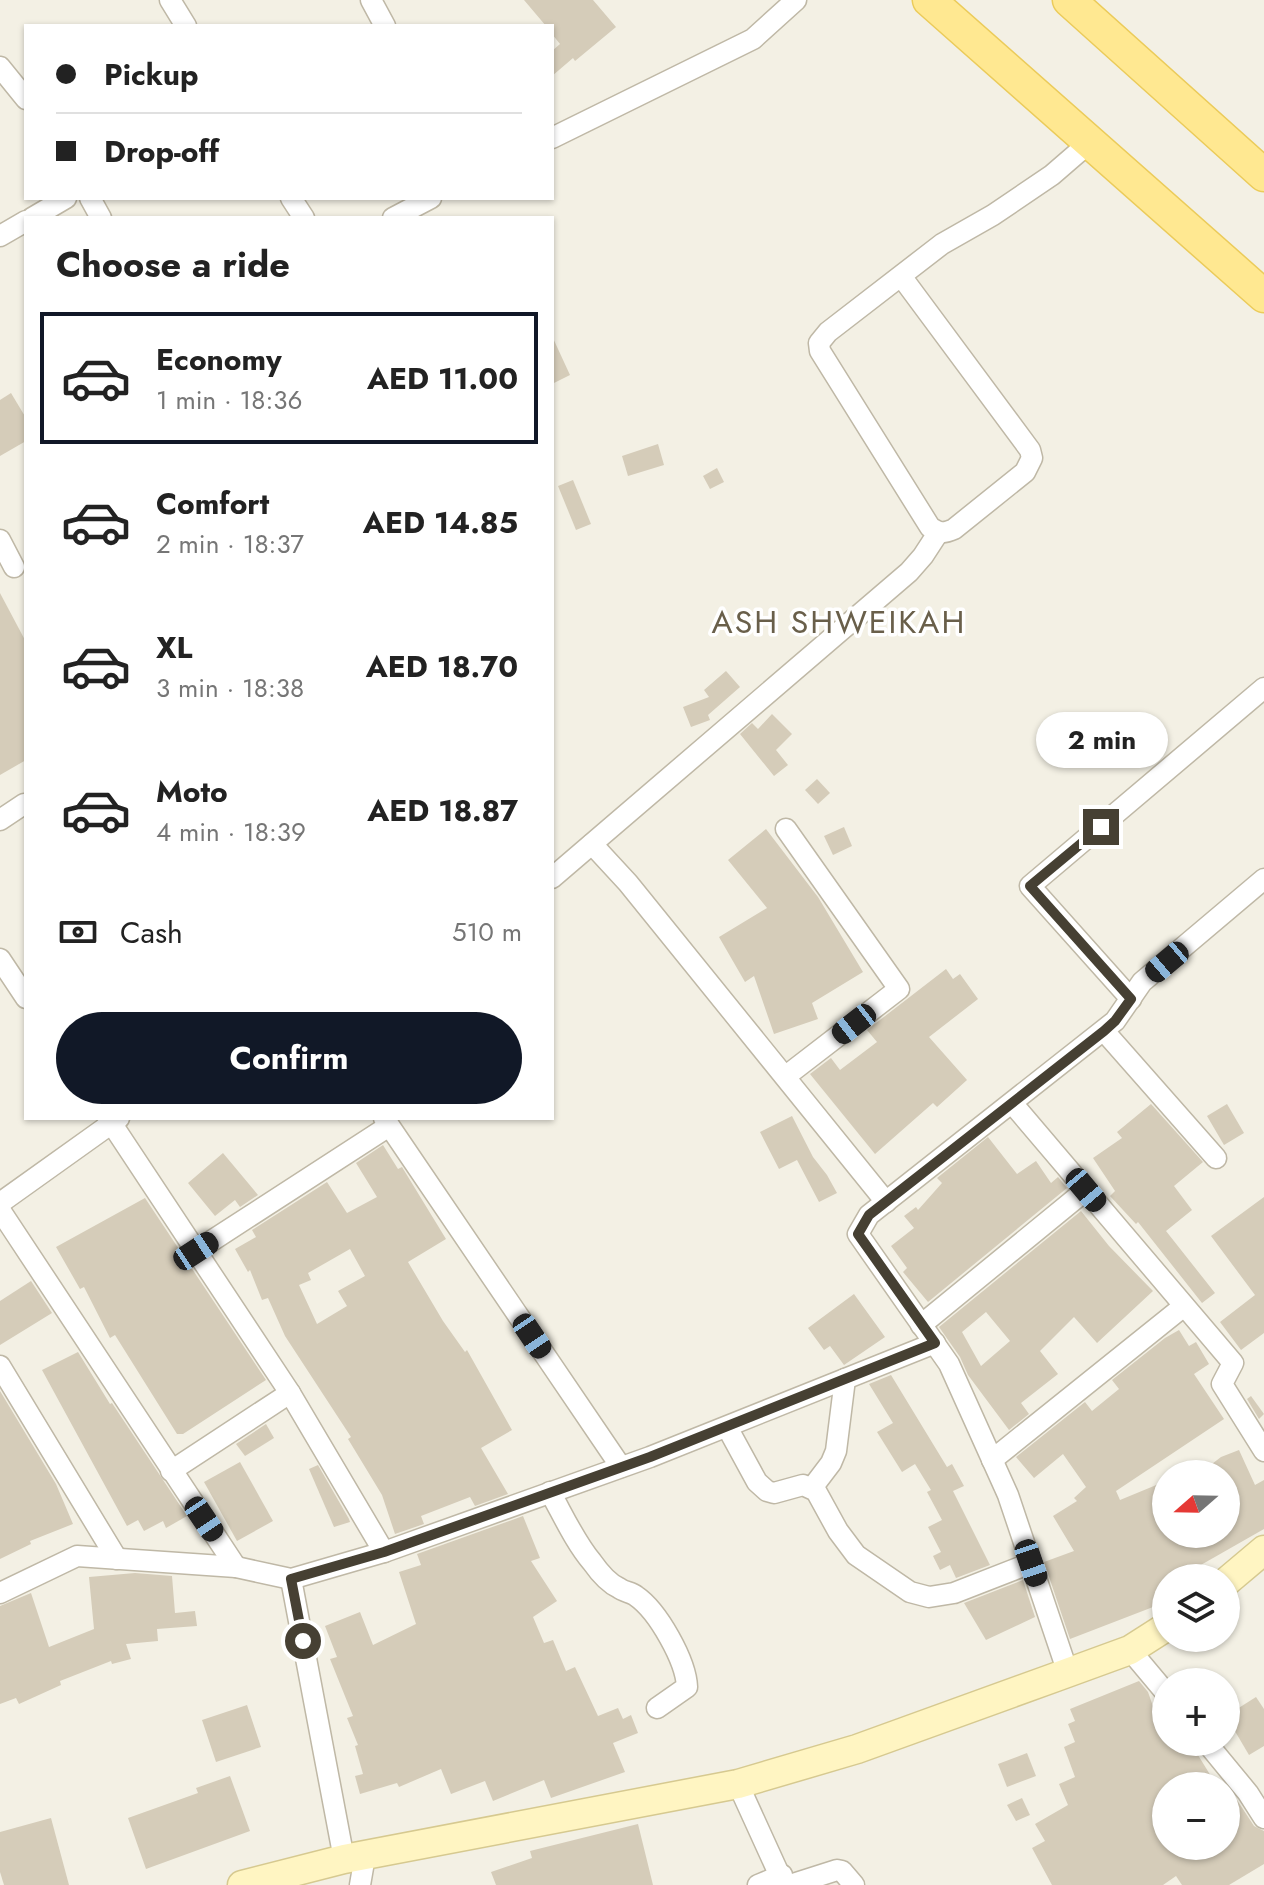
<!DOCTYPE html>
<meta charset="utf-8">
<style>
:root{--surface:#fff;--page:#f6f6f6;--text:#222;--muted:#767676;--line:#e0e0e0;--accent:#111827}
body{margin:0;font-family:Jost,sans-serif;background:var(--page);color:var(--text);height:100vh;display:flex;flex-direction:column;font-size:30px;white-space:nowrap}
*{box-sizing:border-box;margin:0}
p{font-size:26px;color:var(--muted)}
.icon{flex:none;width:44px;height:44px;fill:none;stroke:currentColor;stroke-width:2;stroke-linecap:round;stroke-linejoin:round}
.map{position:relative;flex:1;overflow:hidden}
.details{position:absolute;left:24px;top:216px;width:530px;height:904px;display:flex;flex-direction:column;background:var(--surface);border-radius:0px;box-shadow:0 2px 6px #0004}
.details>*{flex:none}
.guide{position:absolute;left:24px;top:24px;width:530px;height:176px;border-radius:0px;box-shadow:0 2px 6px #0004;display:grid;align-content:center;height:176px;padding:0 32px;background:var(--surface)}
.needle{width:52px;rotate:250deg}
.controls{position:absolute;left:1152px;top:1460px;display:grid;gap:16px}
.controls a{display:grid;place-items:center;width:88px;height:88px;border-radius:50%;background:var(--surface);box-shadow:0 2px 6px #0004;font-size:40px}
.end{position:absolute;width:36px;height:36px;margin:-18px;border:10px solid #464033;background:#fff;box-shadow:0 0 0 4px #fff}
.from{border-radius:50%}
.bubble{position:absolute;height:56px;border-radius:28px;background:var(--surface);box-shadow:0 2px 6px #0004;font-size:26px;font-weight:700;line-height:56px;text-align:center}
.car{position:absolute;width:24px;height:48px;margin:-24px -12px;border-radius:10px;box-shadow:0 0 6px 2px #0007;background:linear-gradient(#222 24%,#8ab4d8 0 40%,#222 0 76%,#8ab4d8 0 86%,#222 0)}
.guide b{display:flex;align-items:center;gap:28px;height:76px;font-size:30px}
.guide b+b{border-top:2px solid var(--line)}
.guide i{width:20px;height:20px;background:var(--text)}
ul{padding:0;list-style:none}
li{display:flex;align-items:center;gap:24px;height:132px;margin:0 16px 12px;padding:0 16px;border:4px solid transparent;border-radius:0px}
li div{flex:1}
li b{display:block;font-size:30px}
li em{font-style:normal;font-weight:700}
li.selected{border-color:var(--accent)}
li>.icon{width:72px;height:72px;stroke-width:1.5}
h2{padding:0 32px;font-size:36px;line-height:96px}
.pay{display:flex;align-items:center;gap:20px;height:88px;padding:0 32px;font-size:30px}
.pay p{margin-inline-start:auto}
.button{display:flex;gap:16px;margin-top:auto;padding:16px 32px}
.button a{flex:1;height:92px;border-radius:48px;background:var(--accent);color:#fff;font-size:32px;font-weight:700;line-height:92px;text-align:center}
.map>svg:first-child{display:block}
.building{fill:#d5ccb9;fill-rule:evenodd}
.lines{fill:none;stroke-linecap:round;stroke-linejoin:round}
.street-casing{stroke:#bfb8a6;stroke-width:23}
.secondary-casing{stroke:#d6c990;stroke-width:31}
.primary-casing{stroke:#ebcb5a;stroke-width:35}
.street{stroke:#fff;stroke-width:20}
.secondary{stroke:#fff5c2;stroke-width:28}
.primary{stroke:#ffe891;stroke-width:32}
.route{stroke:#464033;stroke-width:10}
.labels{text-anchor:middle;stroke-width:7;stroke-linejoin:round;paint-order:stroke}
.neighbourhood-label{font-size:32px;letter-spacing:2px;fill:#695f4a;stroke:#fff}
</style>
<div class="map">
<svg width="1264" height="1885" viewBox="0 0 1264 1885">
<rect width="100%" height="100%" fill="#f3f0e4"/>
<!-- building -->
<g class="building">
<path d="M 524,0 L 593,0 L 616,27 L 575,61 L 573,58 L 552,76 L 552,51 L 560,44 L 552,34 L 552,26 L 546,26 Z"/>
<path d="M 552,336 L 570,375 L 552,384 Z"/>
<path d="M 11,393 L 26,418 L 26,441 L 0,456 L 0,400 Z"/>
<path d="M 658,444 L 664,465 L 628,476 L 622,456 Z"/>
<path d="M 717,468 L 724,482 L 710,489 L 703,476 Z"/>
<path d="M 573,480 L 591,524 L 576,530 L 558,486 Z"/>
<path d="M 0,593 L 26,642 L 26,760 L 0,775 Z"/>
<path d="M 726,671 L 740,687 L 708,715 L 710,720 L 691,727 L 683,707 L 709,697 L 704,690 Z"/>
<path d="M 772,714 L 792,734 L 776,750 L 788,765 L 774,776 L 740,734 L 752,723 L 758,729 Z"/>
<path d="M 817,779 L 830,793 L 818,804 L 805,790 Z"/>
<path d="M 844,827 L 852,846 L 833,855 L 824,836 Z"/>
<path d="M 766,829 L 818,897 L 863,972 L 812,1003 L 818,1019 L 774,1034 L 754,976 L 745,982 L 719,937 L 767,908 L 728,860 Z"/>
<path d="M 946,969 L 953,979 L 960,974 L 978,999 L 929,1037 L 967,1080 L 937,1107 L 933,1103 L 875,1154 L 810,1074 L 831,1058 L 840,1070 L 877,1042 L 867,1030 Z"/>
<path d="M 1151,1104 L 1203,1162 L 1174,1186 L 1192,1210 L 1166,1231 L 1215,1293 L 1202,1303 L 1138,1222 L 1136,1224 L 1110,1196 L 1115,1191 L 1093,1158 L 1122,1138 L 1117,1132 Z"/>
<path d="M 1227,1104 L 1244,1133 L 1224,1145 L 1207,1116 Z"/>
<path d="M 792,1116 L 813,1157 L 827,1175 L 837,1193 L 819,1202 L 797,1160 L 779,1169 L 760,1132 Z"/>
<path d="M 988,1137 L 1017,1174 L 1036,1161 L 1051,1183 L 1058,1177 L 1067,1188 L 928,1302 L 903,1272 L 907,1268 L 891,1246 L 914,1228 L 904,1216 L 916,1207 L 918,1210 L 942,1183 L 937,1178 Z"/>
<path d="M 383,1145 L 398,1169 L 402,1167 L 446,1239 L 408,1262 L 443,1321 L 465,1352 L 467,1350 L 512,1430 L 481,1448 L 508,1494 L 475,1506 L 470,1497 L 421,1516 L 424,1524 L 395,1534 L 382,1495 L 348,1439 L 351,1437 L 285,1336 L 268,1298 L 262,1300 L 250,1270 L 248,1272 L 235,1249 L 256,1237 L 252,1230 L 327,1182 L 347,1213 L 377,1197 L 356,1163 ZM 350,1249 L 365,1276 L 338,1291 L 347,1306 L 317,1324 L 299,1285 L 311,1280 L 308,1273 Z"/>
<path d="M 223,1153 L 258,1195 L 240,1207 L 235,1200 L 215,1216 L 188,1183 Z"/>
<path d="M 1264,1197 L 1264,1333 L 1241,1350 L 1220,1322 L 1255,1295 L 1211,1236 Z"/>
<path d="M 145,1198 L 266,1380 L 183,1434 L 177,1434 L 115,1335 L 110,1338 L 84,1287 L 80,1289 L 56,1247 Z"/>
<path d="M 1081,1211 L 1109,1246 L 1153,1291 L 1097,1343 L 1074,1317 L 1040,1351 L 1058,1374 L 1021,1403 L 1029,1414 L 1009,1430 L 968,1375 L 960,1357 L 939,1327 ZM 986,1312 L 1010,1341 L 981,1366 L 962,1332 Z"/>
<path d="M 31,1281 L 52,1313 L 0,1345 L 0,1301 Z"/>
<path d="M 854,1294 L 885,1337 L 844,1365 L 830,1346 L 824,1350 L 808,1328 Z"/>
<path d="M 1179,1330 L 1189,1346 L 1196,1342 L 1209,1364 L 1194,1374 L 1224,1419 L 1116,1491 L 1120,1500 L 1166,1481 L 1166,1534 L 1226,1534 L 1226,1474 L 1199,1474 L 1221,1457 L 1239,1450 L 1255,1485 L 1264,1480 L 1264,1529 L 1178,1578 L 1166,1578 L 1166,1602 L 1070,1639 L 1044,1562 L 1074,1551 L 1053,1516 L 1077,1501 L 1074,1498 L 1086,1487 L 1063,1454 L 1034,1478 L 1016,1457 L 1085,1402 L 1092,1411 L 1119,1389 L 1112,1380 L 1165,1338 Z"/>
<path d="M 78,1352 L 110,1404 L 112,1403 L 187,1516 L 166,1528 L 163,1521 L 144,1531 L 138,1520 L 127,1526 L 42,1370 Z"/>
<path d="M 891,1375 L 947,1467 L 952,1464 L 964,1486 L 953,1491 L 990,1565 L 956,1578 L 950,1565 L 940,1570 L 933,1556 L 941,1552 L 928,1527 L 942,1520 L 927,1492 L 931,1490 L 915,1464 L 902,1472 L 877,1432 L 893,1423 L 869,1384 Z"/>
<path d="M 0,1391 L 56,1484 L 73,1524 L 30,1541 L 31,1544 L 0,1559 Z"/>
<path d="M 1251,1396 L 1264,1414 L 1259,1419 L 1247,1399 Z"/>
<path d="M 266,1424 L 274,1438 L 245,1456 L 236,1444 Z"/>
<path d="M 240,1462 L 273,1521 L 237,1541 L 204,1482 Z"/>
<path d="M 318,1465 L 349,1519 L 350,1522 L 334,1527 L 309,1469 Z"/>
<path d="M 523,1516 L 540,1558 L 531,1561 L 557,1601 L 533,1617 L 544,1643 L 553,1640 L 566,1671 L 575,1667 L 598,1716 L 618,1708 L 623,1719 L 631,1715 L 638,1733 L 613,1743 L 625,1772 L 551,1798 L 544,1780 L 493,1801 L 485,1781 L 451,1794 L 441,1769 L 399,1787 L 397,1783 L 360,1794 L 355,1776 L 363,1774 L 355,1746 L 358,1745 L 347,1718 L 353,1716 L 330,1659 L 337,1657 L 325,1626 L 360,1612 L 373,1645 L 416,1624 L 399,1572 L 421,1565 L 417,1554 Z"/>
<path d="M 135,1573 L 172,1576 L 175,1613 L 195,1611 L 197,1626 L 157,1629 L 158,1641 L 126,1644 L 131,1659 L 112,1664 L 111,1661 L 60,1681 L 61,1685 L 19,1704 L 16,1698 L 0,1704 L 0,1606 L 31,1593 L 49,1647 L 94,1629 L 89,1577 Z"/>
<path d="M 1023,1580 L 1035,1617 L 986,1640 L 964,1603 Z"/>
<path d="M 1139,1681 L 1148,1692 L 1157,1718 L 1161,1715 L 1166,1724 L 1166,1742 L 1190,1742 L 1217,1786 L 1166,1786 L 1166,1846 L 1226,1846 L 1226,1803 L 1235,1797 L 1254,1826 L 1264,1831 L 1264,1864 L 1229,1885 L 1182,1885 L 1176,1876 L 1163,1885 L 1052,1885 L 1032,1848 L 1045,1841 L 1035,1824 L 1068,1805 L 1059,1784 L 1075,1777 L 1064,1747 L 1075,1742 L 1068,1724 L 1075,1721 L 1070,1709 Z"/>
<path d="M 1256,1697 L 1264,1709 L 1264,1746 L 1249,1755 L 1226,1716 Z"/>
<path d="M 247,1705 L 261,1747 L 216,1762 L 202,1720 Z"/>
<path d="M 1027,1753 L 1036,1776 L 1007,1787 L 998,1764 Z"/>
<path d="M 230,1776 L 250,1831 L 146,1869 L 128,1818 L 198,1793 L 196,1788 Z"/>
<path d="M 1022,1798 L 1030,1815 L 1016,1821 L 1007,1805 Z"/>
<path d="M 51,1818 L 69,1885 L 4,1885 L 0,1872 L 0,1832 Z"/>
<path d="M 638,1824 L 653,1885 L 496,1885 L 491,1872 L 532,1858 L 530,1851 Z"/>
</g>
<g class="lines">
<!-- street casing -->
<g class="street-casing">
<g id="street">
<path d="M 170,0 L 186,26"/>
<path d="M 371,0 L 385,26"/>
<path d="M 0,67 L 26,99"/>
<path d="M 552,138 L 753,39 L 796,0"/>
<path d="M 90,198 L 101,218"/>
<path d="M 291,198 L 304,218"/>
<path d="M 32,218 L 66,198"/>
<path d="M 393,218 L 431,198"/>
<path d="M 0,236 L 26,221"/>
<path d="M 901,276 L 1030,450 L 1032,458 L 1025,472 L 954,529 C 943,534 939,533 930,527 L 820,351 L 819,343 L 828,332 L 942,244 L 993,215 L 1052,175 L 1089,143"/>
<path d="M 0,540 L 14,567"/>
<path d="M 0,820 L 24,804"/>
<path d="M 786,829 L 899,989 L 786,1076"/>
<path d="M 592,844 L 628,883 L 886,1202"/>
<path d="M 552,878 L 909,572 L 923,556 L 938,533"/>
<path d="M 0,959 L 26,998"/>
<path d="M 1131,999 L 1030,886 L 1264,688"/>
<path d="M 1104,1031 L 1216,1158"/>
<path d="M 1012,1103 L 1233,1363 L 1222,1384 L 1264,1451"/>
<path d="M 108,1118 L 290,1393 L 384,1552"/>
<path d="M 384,1118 L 621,1467"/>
<path d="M 0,1203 L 119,1118"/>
<path d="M 0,1210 L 236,1567"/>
<path d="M 196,1251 L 389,1126"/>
<path d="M 921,1325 L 1086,1190"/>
<path d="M 0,1366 L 117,1559"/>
<path d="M 727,1427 L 757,1482 L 767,1491 L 774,1493 L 803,1485 L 816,1491 L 838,1531 L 856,1555 L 910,1592 L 929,1597 L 954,1593 L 1031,1563"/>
<path d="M 992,1460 L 1184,1306"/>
<path d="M 171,1471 L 290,1393"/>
<path d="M 812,1488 L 831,1463 L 836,1451 L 845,1379"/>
<path d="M 550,1492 C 563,1515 575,1542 592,1562 C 599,1572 608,1583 619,1588 C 624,1592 631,1592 636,1596 C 658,1611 686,1661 687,1687 L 657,1708"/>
<path d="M 291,1579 L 344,1859"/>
<path d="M 0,1593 L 77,1556 L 236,1567 L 291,1579 L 384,1552 L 650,1457 L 935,1343"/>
<path d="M 1130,1650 L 1166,1693"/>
<path d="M 1068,1673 L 1008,1495 L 949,1364 L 858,1234 L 869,1215 L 1115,1021 L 1142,982 L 1264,879"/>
<path d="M 1206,1742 L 1248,1793 L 1264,1818"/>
<path d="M 738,1784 L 784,1885"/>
<path d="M 360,1885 L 365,1856"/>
<path d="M 758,1885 L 782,1875"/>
<path d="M 790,1885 L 837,1870 L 842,1871 L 854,1885"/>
</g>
</g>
<!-- secondary casing -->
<g class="secondary-casing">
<g id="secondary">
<path d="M 1226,1582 L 1264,1550"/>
<path d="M 242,1885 L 344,1859 L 738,1784 L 857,1749 L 1056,1677 L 1130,1650 L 1166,1627"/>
</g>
</g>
<!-- primary casing -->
<g class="primary-casing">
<g id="primary">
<path d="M 929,0 L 1264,296"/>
<path d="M 1069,0 L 1264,175"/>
</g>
</g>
<!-- street -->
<use href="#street" class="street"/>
<!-- secondary -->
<use href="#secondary" class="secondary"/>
<!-- primary -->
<use href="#primary" class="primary"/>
</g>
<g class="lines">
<!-- route -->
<path class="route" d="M 303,1641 L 291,1579 L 384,1552 L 650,1457 L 935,1343 L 858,1234 L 869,1215 L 1104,1031 L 1115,1021 L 1131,999 L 1030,886 L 1101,827"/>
</g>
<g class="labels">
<!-- neighbourhood labels -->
<g class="neighbourhood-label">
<text x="839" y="633">ASH SHWEIKAH</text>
</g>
</g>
</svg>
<div class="controls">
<a><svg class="needle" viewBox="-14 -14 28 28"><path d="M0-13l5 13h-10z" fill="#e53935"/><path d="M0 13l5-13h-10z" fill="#767676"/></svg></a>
<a><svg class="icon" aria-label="layers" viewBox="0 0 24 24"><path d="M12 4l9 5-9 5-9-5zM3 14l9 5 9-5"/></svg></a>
<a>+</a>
<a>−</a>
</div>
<i class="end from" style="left:303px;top:1641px"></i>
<i class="end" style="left:1101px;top:827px"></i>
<div class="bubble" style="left:1036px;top:712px;width:132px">2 min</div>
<i class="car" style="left:1167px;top:962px;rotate:230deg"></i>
<i class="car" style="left:854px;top:1024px;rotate:232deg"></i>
<i class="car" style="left:1086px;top:1190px;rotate:140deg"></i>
<i class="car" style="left:196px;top:1251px;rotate:57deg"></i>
<i class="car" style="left:532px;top:1336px;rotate:146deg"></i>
<i class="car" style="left:204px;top:1519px;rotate:146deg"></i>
<i class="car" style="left:1031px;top:1563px;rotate:161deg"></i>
<div class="guide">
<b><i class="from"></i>Pickup</b>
<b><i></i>Drop-off</b>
</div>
<section class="details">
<h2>Choose a ride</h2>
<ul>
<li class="selected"><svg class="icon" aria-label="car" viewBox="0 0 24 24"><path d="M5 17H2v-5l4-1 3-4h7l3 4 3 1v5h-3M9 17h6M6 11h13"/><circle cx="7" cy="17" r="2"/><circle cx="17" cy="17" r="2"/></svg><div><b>Economy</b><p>1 min · 18:36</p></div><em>AED 11.00</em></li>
<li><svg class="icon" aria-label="car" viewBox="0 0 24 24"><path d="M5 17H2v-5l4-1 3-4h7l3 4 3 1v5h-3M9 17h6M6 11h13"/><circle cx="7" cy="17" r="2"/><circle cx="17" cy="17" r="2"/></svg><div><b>Comfort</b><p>2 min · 18:37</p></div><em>AED 14.85</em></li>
<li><svg class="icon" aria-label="car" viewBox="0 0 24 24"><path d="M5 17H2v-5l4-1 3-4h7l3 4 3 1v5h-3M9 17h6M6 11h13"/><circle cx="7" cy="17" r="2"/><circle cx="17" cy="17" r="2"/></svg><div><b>XL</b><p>3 min · 18:38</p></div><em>AED 18.70</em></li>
<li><svg class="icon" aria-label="car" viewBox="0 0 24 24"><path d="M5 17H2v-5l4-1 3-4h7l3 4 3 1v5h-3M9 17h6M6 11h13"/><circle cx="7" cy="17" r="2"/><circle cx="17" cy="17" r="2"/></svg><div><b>Moto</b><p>4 min · 18:39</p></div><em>AED 18.87</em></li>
</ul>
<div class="pay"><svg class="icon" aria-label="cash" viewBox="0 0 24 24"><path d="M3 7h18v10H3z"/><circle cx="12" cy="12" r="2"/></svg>Cash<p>510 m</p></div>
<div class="button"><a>Confirm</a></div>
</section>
</div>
